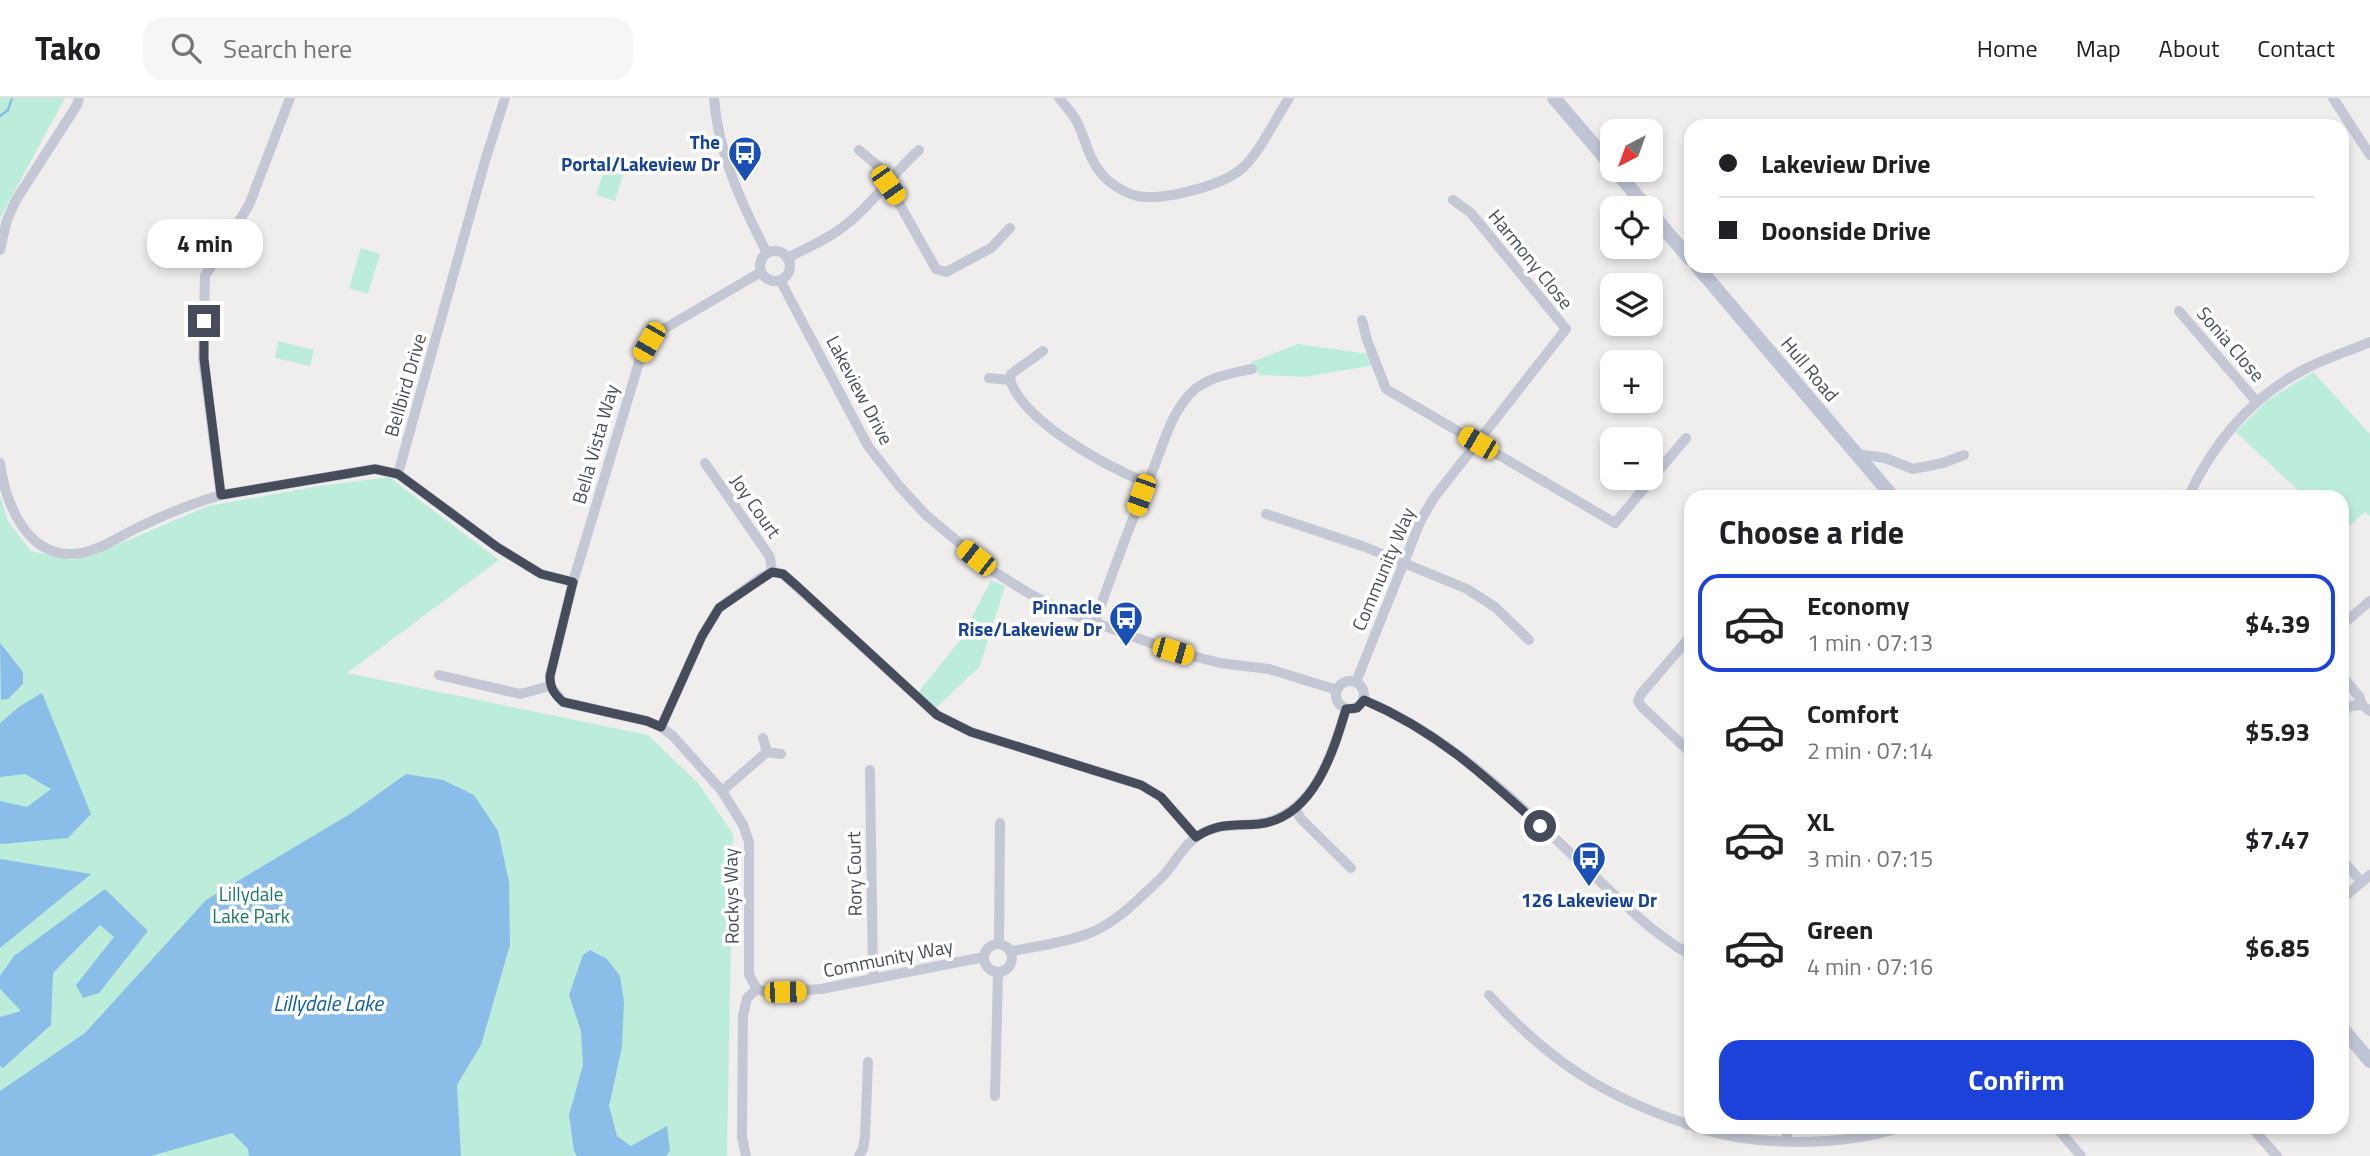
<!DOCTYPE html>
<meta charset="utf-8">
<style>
:root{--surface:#fff;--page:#f6f6f6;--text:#202124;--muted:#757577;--line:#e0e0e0;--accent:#1d42d9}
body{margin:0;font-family:"Titillium Web",sans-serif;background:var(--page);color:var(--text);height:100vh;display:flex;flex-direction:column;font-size:26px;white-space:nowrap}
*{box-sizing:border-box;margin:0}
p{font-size:23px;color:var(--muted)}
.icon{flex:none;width:38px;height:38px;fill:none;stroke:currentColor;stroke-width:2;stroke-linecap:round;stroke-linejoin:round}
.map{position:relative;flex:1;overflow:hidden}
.panel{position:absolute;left:1684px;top:392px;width:665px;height:644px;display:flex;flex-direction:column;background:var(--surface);border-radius:21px;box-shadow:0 4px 10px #0003}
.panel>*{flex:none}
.banner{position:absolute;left:1684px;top:21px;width:665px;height:154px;border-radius:21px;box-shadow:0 4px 10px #0003;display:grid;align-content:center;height:154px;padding:0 35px;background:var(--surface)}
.needle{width:46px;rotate:221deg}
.fabs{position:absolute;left:1600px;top:21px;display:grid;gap:14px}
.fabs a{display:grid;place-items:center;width:63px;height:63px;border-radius:14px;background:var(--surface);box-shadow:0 4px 10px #0003;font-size:35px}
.end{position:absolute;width:32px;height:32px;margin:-16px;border:9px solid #464c5a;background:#fff;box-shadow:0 0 0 4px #fff}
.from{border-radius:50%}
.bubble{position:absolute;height:49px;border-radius:21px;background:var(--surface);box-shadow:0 4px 10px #0003;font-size:23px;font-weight:700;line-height:49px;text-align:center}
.car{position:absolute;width:21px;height:42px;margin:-21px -10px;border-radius:9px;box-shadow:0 0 5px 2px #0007;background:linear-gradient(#f5c518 24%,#345 0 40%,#f5c518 0 76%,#345 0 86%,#f5c518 0)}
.banner b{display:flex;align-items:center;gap:24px;height:66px;font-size:26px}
.banner b+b{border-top:2px solid var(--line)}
.banner i{width:18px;height:18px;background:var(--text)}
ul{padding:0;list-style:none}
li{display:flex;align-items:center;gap:21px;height:98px;margin:0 14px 10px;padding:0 21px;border:4px solid transparent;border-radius:21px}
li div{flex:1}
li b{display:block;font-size:26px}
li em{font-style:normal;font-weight:700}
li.on{border-color:var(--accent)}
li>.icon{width:63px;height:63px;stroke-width:1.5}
h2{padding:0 35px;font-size:32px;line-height:84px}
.action{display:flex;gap:14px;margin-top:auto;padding:14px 35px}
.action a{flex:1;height:80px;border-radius:21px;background:var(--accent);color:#fff;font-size:28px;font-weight:700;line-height:80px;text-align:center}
header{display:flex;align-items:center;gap:42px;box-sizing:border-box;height:98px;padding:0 35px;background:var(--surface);border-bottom:2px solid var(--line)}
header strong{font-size:33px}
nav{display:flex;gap:38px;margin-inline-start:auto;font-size:24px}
.search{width:490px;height:63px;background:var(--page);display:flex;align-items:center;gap:18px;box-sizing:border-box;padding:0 24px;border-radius:21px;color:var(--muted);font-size:26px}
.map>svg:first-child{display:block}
.green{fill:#bceddb}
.water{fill:#8abee9}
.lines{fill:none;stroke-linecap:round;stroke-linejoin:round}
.stream{stroke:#8abee9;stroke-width:2.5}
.minor{stroke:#c4c8d4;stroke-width:10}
.secondary{stroke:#c0c5d6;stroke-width:14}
.route{stroke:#464c5a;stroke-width:9}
.labels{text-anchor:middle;stroke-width:7;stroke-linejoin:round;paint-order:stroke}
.transit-label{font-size:19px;font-weight:bold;fill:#164399;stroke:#fff;text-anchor:end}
.street-label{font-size:19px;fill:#464c5a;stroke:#fff}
.park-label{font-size:19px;fill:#197960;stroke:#fff}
.water-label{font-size:21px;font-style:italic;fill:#1060a3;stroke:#fff}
</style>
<header>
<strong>Tako</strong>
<div class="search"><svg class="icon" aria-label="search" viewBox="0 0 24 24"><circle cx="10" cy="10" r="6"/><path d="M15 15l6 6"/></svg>Search here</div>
<nav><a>Home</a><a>Map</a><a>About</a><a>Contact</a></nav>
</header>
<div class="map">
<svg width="2370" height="1058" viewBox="0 0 2370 1058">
<rect width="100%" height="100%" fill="#f0eeed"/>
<!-- green -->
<g class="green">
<path d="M 0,0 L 65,0 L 0,120 Z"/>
<path d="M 609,57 L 627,63 L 615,103 L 596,97 Z"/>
<path d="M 361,150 L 380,156 L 368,196 L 349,190 Z"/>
<path d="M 278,243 L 314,252 L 310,268 L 275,260 Z"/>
<path d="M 1298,246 L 1369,256 L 1374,267 L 1305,279 L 1259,277 L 1251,264 Z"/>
<path d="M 2313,274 L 2370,336 L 2370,418 L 2365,414 L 2342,434 L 2342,399 L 2305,399 L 2236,334 L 2267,303 Z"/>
<path d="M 389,379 L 499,462 L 347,575 L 648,637 L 698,685 L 733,736 L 727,1058 L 0,1058 L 0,398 L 8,423 L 31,453 L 72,462 L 91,458 L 208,408 L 319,388 Z"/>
<path d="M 991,482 L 1005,488 L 980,568 L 935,611 L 915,598 L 961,541 Z"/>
</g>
<!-- water -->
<g class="water">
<path d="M 0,545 L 23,574 L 23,586 L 8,601 L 1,602 Z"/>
<path d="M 42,595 L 91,716 L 68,740 L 2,746 L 0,745 L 0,703 L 27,709 L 51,691 L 25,676 L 0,679 L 0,625 L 20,608 Z"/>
<path d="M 406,676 L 443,682 L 474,697 L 498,733 L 509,784 L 510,847 L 481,947 L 457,987 L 461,1058 L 249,1058 L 248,1051 L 232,1035 L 151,1058 L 0,1058 L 0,993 L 85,935 L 206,802 L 350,716 Z"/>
<path d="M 0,761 L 91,776 L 0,850 Z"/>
<path d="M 105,791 L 148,833 L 99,895 L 83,900 L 76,887 L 114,839 L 100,827 L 53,875 L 51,927 L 3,970 L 0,968 L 0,919 L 21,913 L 0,891 L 0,878 L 14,858 Z"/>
<path d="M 590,852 L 607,861 L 620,878 L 624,904 L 622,949 L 609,1008 L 617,1038 L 631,1048 L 667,1028 L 670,1053 L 666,1058 L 577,1058 L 574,1053 L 569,1017 L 583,967 L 581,933 L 569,897 L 583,857 Z"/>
</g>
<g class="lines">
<!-- stream -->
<path class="stream" d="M 0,18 L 8,12 L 12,0"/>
<!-- minor -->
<g class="minor">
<path d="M 714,0 C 718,55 742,107 767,155"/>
<path d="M 1059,0 C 1065,7 1071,14 1076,22 C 1085,39 1088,60 1101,75 C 1108,85 1125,95 1137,98 C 1163,103 1220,88 1240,72 C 1258,58 1276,20 1289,0"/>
<path d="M 2333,0 L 2370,57"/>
<path d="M 859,52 L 878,68 L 936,171 L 946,174 L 991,150 L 1010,130"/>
<path d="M 0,152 L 7,122 L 16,102 L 77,7 L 79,0"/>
<circle cx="775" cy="168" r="15"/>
<path d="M 787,160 C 803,152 821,144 836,134 C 869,112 890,78 919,52"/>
<path d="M 780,182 L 868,348 L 900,389 L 926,417 L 993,473 L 1030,496 L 1066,514 L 1173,553 L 1220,565 L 1269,571 L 1337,592"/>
<path d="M 2179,213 L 2256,303"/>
<path d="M 1362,222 L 1367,242 L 1386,291 L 1615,425 L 1686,340"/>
<path d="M 989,280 L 1010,282"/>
<path d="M 1010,282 C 1025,325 1106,368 1147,385"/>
<path d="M 1010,282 L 1011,276 L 1043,253"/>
<path d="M 1857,356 L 1885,360 L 1913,371 L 1943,365 L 1964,357"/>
<path d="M 0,365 C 5,404 26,458 73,456 C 94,456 118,439 137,430 C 164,417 192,405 221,397 L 375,371 L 398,376 L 497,449 L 541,476 L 573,484"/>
<path d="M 705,365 L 770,459 L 772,474"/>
<path d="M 398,376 L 485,63 L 505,0"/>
<path d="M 221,397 L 203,261 L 205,178 L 249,107 L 290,0"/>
<path d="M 2188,399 C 2214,344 2251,299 2305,271 C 2326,260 2349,253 2370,244"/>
<path d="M 1266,416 L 1365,449 L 1467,491 L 1495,509 L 1529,542"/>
<path d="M 1095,524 C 1113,473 1131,423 1152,374 C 1163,348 1170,318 1189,297 C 1205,279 1230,276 1252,271"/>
<path d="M 2342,527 L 2370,503"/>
<path d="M 1690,539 L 1641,596 L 1638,603 L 1642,609 L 1690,654"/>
<path d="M 439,577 L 520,596 L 550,588 L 563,604 L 647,623 L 661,629 L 673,638 L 722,693 L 743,727 L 749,744 L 749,877 L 757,891"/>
<path d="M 2342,578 L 2360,600 L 2362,607"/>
<circle cx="1350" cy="597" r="14"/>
<path d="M 1356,584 L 1421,422 L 1433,401 L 1566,231 L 1471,115 L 1453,102"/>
<path d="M 550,588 L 550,578 L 573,484 L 640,261 L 649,244 L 662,232 L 761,174"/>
<path d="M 1364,602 C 1477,649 1560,751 1651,830 L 1677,849 L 1690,856"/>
<path d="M 2342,615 L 2350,608 L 2362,607 L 2370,613"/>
<path d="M 661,629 L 702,538 L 719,510 L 760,480 L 772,474 L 783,476 L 937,617 L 971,634 L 1141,687 L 1161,699 L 1196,739"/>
<path d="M 763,640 L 767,654 L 781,656"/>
<path d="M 870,672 L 873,880"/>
<path d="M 722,693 L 767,654"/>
<path d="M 1295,710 L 1301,721 L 1351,770"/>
<path d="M 2342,762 L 2362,784"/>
<path d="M 2342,801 L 2370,777"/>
<path d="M 999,845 L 1000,725"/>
<circle cx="998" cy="860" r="14"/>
<path d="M 1012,853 C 1037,848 1065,845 1090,835 C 1117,824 1140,800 1161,780 C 1174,767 1181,750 1196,739 C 1220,723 1236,730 1262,725 C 1314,716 1333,655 1346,611"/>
<path d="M 757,891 L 766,894 L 821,891 L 984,859"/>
<path d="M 1489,897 C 1550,964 1605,999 1690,1027"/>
<path d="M 995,998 L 998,875"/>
<path d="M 1695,1029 C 1756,1049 1841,1049 1902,1029"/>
<path d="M 2056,1029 L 2081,1058"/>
<path d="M 2251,1029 L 2277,1058"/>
<path d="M 1787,1043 L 1787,1029"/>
<path d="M 746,1058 L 742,1039 L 743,918 L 747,900 L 757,891"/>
<path d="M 859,1058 L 863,1051 L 865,1039 L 868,964"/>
</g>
<!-- secondary -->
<g class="secondary">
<path d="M 1554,0 L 1612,68"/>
<path d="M 1615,72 L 1647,110"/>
<path d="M 1650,114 L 1690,161"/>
<path d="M 1697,168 L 1893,399"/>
<path d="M 2342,930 L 2370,963"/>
</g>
</g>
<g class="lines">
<!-- route -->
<path class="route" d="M 204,223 L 204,261 L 221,397 L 375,371 L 398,376 L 497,449 L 541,476 L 573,484 L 550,578 C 550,590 554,596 563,604 L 647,623 L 661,629 L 702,538 L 719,510 L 772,474 L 783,476 L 798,489 L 937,617 L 971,634 L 1141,687 L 1161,699 L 1196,739 C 1220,724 1233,728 1259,726 C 1313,720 1333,655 1346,611 L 1357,610 L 1364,602 C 1435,632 1484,677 1540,728"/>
</g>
<!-- icons -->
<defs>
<g id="bus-pin" transform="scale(1.75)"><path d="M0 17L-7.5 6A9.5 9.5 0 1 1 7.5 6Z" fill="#1a4fb4" stroke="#fff"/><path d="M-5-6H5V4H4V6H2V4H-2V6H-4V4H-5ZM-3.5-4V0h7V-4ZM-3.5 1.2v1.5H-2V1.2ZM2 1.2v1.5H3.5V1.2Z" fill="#fff"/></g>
</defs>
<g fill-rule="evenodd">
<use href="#bus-pin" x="745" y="55"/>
<use href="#bus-pin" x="1126" y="520"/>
<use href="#bus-pin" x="1589" y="760"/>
</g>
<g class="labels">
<!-- transit labels -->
<g class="transit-label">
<text x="720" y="51">The<tspan x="720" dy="22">Portal/Lakeview Dr</tspan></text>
<text x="1102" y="516">Pinnacle<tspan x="1102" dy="22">Rise/Lakeview Dr</tspan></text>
<text x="1589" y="809" text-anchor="middle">126 Lakeview Dr</text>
</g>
<!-- street labels -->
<g class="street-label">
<text transform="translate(1531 161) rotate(51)" y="7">Harmony Close</text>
<text transform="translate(2231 246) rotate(49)" y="7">Sonia Close</text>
<text transform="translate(1810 271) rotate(50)" y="7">Hull Road</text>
<text transform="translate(405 287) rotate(-74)" y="7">Bellbird Drive</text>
<text transform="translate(860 292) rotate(62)" y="7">Lakeview Drive</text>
<text transform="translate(595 346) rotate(-74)" y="7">Bella Vista Way</text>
<text transform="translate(756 408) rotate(55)" y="7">Joy Court</text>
<text transform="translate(1383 471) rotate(-67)" y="7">Community Way</text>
<text transform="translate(854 776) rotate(-91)" y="7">Rory Court</text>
<text transform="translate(731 798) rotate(-91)" y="7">Rockys Way</text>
<text transform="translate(888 860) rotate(-11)" y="7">Community Way</text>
</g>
<!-- park labels -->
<g class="park-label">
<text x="251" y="803">Lillydale<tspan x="251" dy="22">Lake Park</tspan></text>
</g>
<!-- water labels -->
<g class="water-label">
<text x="328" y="913">Lillydale Lake</text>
</g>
</g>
</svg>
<div class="fabs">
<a><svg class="needle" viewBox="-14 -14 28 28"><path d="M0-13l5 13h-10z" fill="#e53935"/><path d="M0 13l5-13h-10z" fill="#757577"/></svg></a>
<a><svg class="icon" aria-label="locate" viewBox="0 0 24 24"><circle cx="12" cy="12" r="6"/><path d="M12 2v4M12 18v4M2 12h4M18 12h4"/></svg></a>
<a><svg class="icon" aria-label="layers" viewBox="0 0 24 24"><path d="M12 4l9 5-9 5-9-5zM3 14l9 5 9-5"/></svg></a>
<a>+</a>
<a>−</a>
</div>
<i class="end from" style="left:1540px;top:728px"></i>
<i class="end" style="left:204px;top:223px"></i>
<div class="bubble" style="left:147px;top:121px;width:116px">4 min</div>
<i class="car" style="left:888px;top:87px;rotate:145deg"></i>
<i class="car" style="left:649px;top:244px;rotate:210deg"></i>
<i class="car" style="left:1478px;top:345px;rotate:300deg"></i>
<i class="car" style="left:1141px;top:397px;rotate:200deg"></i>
<i class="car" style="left:976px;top:460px;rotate:308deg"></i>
<i class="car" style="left:1173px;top:553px;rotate:106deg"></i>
<i class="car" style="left:785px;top:894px;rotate:89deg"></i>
<div class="banner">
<b><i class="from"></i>Lakeview Drive</b>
<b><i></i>Doonside Drive</b>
</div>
<section class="panel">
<h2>Choose a ride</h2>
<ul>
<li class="on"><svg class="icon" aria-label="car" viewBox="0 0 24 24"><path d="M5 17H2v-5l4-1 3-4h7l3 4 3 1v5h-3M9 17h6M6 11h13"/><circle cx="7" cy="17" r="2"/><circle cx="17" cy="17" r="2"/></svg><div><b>Economy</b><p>1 min · 07:13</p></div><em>$4.39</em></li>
<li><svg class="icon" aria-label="car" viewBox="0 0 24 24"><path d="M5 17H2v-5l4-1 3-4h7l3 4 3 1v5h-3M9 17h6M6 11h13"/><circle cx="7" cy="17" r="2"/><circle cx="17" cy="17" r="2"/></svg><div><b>Comfort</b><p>2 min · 07:14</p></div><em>$5.93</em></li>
<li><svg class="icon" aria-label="car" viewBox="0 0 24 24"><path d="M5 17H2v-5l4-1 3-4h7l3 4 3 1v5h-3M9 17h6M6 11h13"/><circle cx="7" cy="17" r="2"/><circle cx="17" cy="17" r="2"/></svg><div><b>XL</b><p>3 min · 07:15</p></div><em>$7.47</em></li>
<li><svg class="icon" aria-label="car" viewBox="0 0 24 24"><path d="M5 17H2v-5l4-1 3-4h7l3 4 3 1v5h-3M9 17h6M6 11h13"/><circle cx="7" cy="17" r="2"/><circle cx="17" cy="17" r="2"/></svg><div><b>Green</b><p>4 min · 07:16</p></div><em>$6.85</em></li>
</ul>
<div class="action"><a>Confirm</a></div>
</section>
</div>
